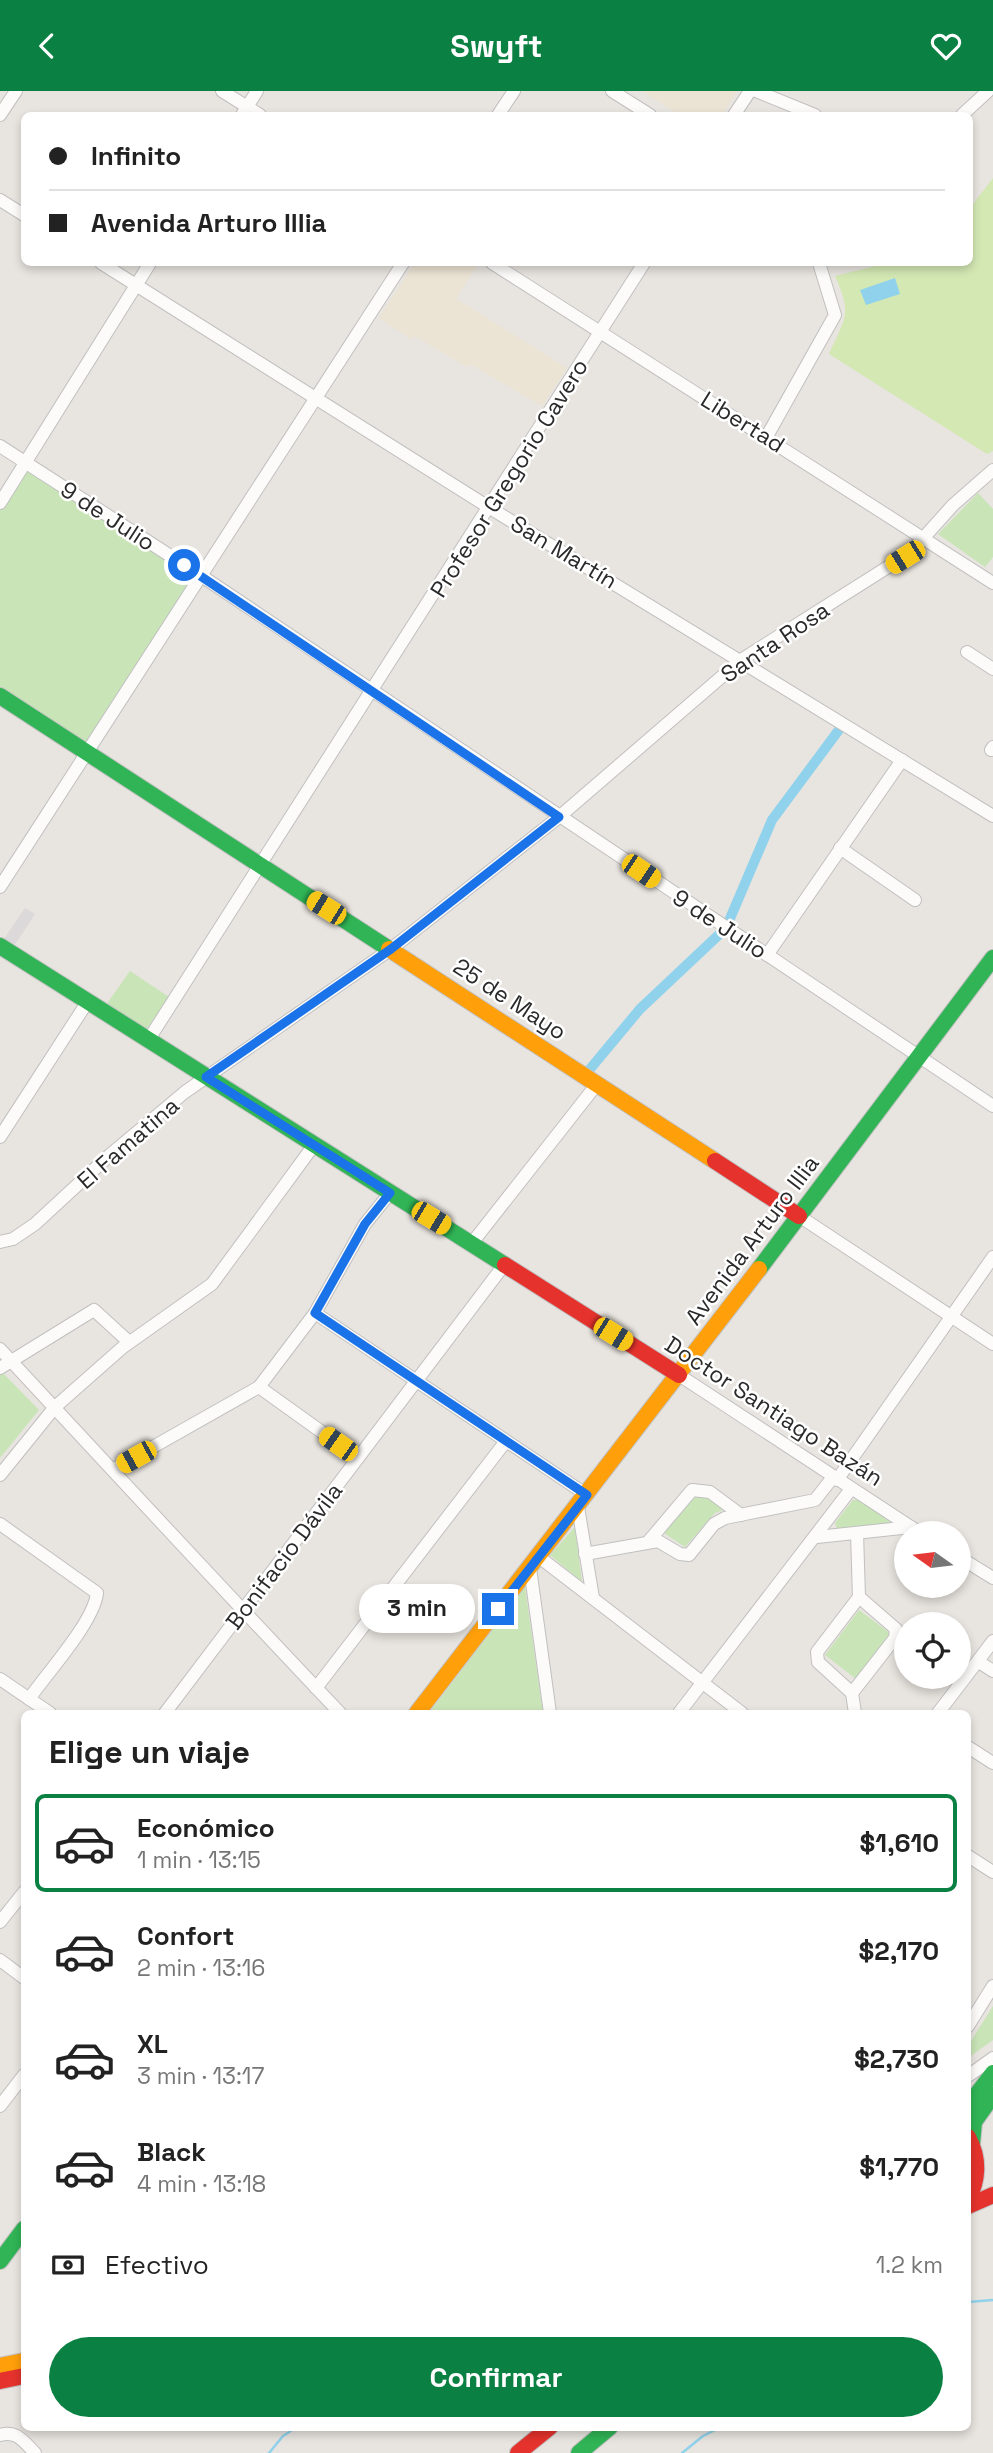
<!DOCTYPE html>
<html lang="es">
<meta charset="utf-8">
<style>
:root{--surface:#fff;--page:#f2f2f2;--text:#222;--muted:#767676;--line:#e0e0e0;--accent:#0b8043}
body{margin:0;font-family:"Space Grotesk",sans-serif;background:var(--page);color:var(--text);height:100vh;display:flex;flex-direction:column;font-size:26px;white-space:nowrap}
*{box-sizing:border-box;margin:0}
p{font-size:23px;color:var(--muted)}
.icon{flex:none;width:38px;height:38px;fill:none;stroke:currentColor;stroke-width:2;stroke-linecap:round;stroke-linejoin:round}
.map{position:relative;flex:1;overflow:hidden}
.drawer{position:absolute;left:21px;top:1619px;width:950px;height:721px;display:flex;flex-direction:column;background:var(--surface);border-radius:10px;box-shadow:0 4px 10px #0003}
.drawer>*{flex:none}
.top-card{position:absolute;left:21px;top:21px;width:952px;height:154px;border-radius:10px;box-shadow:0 4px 10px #0003;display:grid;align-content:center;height:154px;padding:0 28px;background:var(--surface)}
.needle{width:46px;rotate:284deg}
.tools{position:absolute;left:894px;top:1430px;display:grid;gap:14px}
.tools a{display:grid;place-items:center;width:77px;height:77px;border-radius:50%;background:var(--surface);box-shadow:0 4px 10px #0003;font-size:35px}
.end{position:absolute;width:32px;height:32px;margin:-16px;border:9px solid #1a73e8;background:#fff;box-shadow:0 0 0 4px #fff}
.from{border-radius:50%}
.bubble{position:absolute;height:49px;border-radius:24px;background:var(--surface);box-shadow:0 4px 10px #0003;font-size:23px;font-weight:700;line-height:49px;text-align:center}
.car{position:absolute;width:21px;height:42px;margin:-21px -10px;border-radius:9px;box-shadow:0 0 5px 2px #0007;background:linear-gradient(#f5c518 24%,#345 0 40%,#f5c518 0 76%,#345 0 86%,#f5c518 0)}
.top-card b{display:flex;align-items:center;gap:24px;height:66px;font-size:26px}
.top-card b+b{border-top:2px solid var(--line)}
.top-card i{width:18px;height:18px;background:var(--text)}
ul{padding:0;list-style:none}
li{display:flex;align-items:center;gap:21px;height:98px;margin:0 14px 10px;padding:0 14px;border:4px solid transparent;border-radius:10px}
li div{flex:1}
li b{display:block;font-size:26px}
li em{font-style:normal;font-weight:700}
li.on{border-color:var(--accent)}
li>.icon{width:63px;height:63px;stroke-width:1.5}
h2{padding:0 28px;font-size:32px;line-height:84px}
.pay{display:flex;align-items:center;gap:18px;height:77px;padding:0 28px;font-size:26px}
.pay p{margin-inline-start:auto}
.button{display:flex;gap:14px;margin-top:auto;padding:14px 28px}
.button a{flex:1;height:80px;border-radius:42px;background:var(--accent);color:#fff;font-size:28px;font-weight:700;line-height:80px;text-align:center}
header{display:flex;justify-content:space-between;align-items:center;height:91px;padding:0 28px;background:var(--accent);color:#fff;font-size:32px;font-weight:700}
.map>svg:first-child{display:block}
.industrial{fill:#dcd9db}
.education{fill:#ebe3d3}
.green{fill:#c9e4b7}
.pitch{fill:#d4e8b4}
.water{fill:#90d2ec}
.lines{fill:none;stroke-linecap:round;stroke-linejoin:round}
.stream{stroke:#90d2ec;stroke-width:2.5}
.canal{stroke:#90d2ec;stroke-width:10}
.street-casing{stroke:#c1c0c1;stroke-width:14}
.fast-casing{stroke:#c1c0c1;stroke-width:18}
.slow-casing{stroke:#c1c0c1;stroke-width:18}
.jam-casing{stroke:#c1c0c1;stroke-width:18}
.street{stroke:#fcfbfa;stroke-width:12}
.fast{stroke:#30b455;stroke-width:16}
.slow{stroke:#ff9f0a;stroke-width:16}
.jam{stroke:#e5322d;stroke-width:16}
.route{stroke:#1a73e8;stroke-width:9}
.labels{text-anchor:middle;stroke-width:5;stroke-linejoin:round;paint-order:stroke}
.street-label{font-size:23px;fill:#2a2a2a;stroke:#fff}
</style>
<header><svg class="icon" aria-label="back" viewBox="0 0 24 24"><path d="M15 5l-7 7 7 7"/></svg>Swyft<svg class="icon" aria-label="heart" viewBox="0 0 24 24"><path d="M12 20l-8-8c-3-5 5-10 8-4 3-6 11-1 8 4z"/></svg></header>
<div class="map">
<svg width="993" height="2362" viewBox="0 0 993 2362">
<rect width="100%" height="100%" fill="#e8e4df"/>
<!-- industrial -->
<path class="industrial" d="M 25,817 L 35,823 L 14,855 L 4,848 Z"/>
<!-- education -->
<g class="education">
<path d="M 642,0 L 737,0 L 722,24 L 680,24 Z"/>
<path d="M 415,172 L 477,174 L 456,208 L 567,277 L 542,315 L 470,273 L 467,276 L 415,245 L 411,248 L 379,227 Z"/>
</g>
<!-- green -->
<g class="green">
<path d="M 27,378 L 194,485 L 87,653 L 0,598 L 0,420 Z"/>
<path d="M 978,402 L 993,418 L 993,466 L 985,476 L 938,443 Z"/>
<path d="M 130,880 L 169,906 L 146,939 L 106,914 Z"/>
<path d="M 3,1282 L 39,1319 L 0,1367 L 0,1284 Z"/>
<path d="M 695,1406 L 708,1407 L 723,1419 L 715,1422 L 685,1456 L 664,1442 Z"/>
<path d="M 853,1409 L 860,1409 L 893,1433 L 837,1438 L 835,1432 Z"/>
<path d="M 575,1436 L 582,1491 L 550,1464 Z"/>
<path d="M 525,1496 L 543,1622 L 429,1622 Z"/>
<path d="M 859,1519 L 890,1542 L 856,1588 L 825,1564 Z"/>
<path d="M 993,1915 L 993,1949 L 968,1967 L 968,1955 Z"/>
</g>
<!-- pitch -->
<path class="pitch" d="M 993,87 L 993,360 L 987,363 L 829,263 C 846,225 852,224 835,185 L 888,172 L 970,172 L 970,117 Z"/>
<!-- water -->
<path class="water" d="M 895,187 L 900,203 L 866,214 L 860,199 Z"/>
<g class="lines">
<!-- stream -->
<g class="stream">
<path d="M 968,2211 L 993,2209"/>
<path d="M 269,2362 L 283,2345 L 297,2336"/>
<path d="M 682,2362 L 703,2345 L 721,2336"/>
</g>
<!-- canal -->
<path class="canal" d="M 585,984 L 640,918 L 726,837 L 772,729 L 844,632"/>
<!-- street casing -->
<g class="street-casing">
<g id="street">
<path d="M 222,0 L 260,24"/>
<path d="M 612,0 L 650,24"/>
<path d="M 756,0 L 815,24"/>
<path d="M 0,24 L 16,0"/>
<path d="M 242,24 L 257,0"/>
<path d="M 498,24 L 514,0"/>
<path d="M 734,24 L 750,0"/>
<path d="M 962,24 L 988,0"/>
<path d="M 0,109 L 24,124"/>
<path d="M 101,172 L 490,417 L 993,725"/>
<path d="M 492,172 L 993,492"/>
<path d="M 767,345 L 835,224 L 819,172"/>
<path d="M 0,355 L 200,484 L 993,1015"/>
<path d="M 0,412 L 150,172"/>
<path d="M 967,561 L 993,578"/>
<path d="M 991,659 L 993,656"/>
<path d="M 840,757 L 915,809"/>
<path d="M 0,796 L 403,172"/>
<path d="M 767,864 L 902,669"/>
<path d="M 149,948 L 644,172"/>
<path d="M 0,1046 L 88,910"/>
<path d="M 799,1125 L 993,1253"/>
<path d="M 0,1151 L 13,1148 L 35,1133 L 112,1062 L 185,1001 L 391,858 L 559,726 L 741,569 L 910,462 L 953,414 L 993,379"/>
<path d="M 472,1152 L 597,993"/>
<path d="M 315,1222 L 587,1404"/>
<path d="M 0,1258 C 113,1380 226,1502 340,1622"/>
<path d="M 0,1277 L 94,1219 L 129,1251"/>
<path d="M 679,1284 L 920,1442"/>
<path d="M 259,1296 L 358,1367"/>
<path d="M 114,1378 L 259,1296 L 315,1222 L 365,1133 L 390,1102"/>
<path d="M 0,1384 L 55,1316 L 123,1256 L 212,1193 L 314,1054"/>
<path d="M 837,1389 L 993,1166"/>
<path d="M 578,1416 L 593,1507"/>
<path d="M 0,1433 L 97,1502 C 94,1531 47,1582 29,1608"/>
<path d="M 817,1446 L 911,1436"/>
<path d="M 648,1451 L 692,1399 L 710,1401 L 741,1424"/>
<path d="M 585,1463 L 658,1450 L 680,1463 L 689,1464 L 714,1433 L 725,1427 L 815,1409 L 833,1386"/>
<path d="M 539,1466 L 742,1622"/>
<path d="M 959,1466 L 993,1487"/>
<path d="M 530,1477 L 550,1622"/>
<path d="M 979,1571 L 993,1580"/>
<path d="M 0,1588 L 50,1622"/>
<path d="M 316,1597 L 506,1350"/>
<path d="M 852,1602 L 895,1547 L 896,1538 L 859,1506"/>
<path d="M 165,1622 L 504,1174"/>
<path d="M 679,1622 L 851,1398"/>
<path d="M 855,1622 L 852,1602 L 818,1571 L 817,1561 L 859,1506 L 857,1442"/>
<path d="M 938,1622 L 993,1550"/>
<path d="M 968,1656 L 993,1672"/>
<path d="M 968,1765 L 993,1781"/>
<path d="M 0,1831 L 24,1801"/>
<path d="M 0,1869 L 24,1887"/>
<path d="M 968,1935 L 993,1895"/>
<path d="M 968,1985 L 993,1967"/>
<path d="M 0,2015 L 24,1984"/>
<path d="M 0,2344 C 17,2339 24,2351 35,2362"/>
</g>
</g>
<!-- fast casing -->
<g class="fast-casing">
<g id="fast">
<path d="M 0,605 L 389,858"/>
<path d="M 0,855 L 505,1174"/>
<path d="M 759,1178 L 993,867"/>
<path d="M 968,2015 L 993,1982"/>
<path d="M 972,2053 L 974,2031 L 993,2004"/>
<path d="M 0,2170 L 24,2138"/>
<path d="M 579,2362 L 610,2336"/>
</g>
</g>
<!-- slow casing -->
<g class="slow-casing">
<g id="slow">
<path d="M 389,858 L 715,1070"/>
<path d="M 417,1622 L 759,1178"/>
<path d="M 0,2275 L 24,2270"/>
</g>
</g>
<!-- jam casing -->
<g class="jam-casing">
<g id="jam">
<path d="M 715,1070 L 799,1125"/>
<path d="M 505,1174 L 679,1284"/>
<path d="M 968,2046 C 980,2068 978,2088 968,2110"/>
<path d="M 968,2115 L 993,2104"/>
<path d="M 0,2290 L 24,2285"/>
<path d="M 518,2362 L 550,2336"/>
</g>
</g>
<!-- street -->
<use href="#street" class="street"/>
<!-- fast -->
<use href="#fast" class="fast"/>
<!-- slow -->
<use href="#slow" class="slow"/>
<!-- jam -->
<use href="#jam" class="jam"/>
</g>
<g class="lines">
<!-- route -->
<path class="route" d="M 184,474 L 559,726 L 391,858 L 206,986 L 390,1102 L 365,1133 L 315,1222 L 587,1404 L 498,1518"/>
</g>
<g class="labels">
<!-- street labels -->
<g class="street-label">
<text transform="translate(743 331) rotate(32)" y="8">Libertad</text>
<text transform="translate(509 387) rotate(-58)" y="8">Profesor Gregorio Cavero</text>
<text transform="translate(108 425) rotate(33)" y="8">9 de Julio</text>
<text transform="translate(564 461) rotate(31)" y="8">San Martín</text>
<text transform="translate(775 551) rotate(-34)" y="8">Santa Rosa</text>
<text transform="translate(720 833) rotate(33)" y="8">9 de Julio</text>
<text transform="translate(510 908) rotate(33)" y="8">25 de Mayo</text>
<text transform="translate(128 1052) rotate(-41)" y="8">El Famatina</text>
<text transform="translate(752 1149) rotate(-53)" y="8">Avenida Arturo Illia</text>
<text transform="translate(774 1320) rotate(33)" y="8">Doctor Santiago Bazán</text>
<text transform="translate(284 1465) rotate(-53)" y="8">Bonifacio Dávila</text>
</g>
</g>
</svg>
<div class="tools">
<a><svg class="needle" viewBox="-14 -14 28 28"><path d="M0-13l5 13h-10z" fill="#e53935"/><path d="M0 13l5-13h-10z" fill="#767676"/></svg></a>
<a><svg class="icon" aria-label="locate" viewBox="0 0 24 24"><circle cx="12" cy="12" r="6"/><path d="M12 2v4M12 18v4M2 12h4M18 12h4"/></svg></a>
</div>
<i class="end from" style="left:184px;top:474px"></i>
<i class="end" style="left:498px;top:1518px"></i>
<div class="bubble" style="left:359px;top:1493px;width:116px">3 min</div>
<i class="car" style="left:905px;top:466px;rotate:238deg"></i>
<i class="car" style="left:641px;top:780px;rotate:124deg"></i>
<i class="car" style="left:326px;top:817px;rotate:302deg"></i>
<i class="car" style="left:431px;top:1127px;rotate:121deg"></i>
<i class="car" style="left:613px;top:1243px;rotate:122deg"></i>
<i class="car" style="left:338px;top:1353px;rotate:305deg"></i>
<i class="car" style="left:136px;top:1366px;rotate:241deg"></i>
<div class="top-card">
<b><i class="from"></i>Infinito</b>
<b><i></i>Avenida Arturo Illia</b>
</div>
<section class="drawer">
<h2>Elige un viaje</h2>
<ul>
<li class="on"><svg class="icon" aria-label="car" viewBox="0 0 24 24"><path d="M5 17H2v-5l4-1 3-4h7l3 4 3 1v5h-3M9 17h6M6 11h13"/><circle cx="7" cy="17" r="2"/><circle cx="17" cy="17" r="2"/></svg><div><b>Económico</b><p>1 min · 13:15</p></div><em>$1,610</em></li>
<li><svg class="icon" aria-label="car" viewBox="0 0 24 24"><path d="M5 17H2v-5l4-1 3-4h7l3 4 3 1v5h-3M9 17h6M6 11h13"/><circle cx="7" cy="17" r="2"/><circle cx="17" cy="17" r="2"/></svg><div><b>Confort</b><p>2 min · 13:16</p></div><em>$2,170</em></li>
<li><svg class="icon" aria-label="car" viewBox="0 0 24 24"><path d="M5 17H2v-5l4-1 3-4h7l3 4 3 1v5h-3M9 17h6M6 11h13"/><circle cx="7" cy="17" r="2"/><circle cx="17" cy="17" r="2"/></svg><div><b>XL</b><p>3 min · 13:17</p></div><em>$2,730</em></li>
<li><svg class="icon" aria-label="car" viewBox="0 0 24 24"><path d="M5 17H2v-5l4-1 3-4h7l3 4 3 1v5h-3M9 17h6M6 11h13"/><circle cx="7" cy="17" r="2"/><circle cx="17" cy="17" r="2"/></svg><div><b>Black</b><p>4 min · 13:18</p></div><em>$1,770</em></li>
</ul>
<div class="pay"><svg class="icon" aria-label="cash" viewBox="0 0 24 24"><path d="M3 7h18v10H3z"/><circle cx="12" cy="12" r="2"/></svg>Efectivo<p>1.2 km</p></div>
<div class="button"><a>Confirmar</a></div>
</section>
</div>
